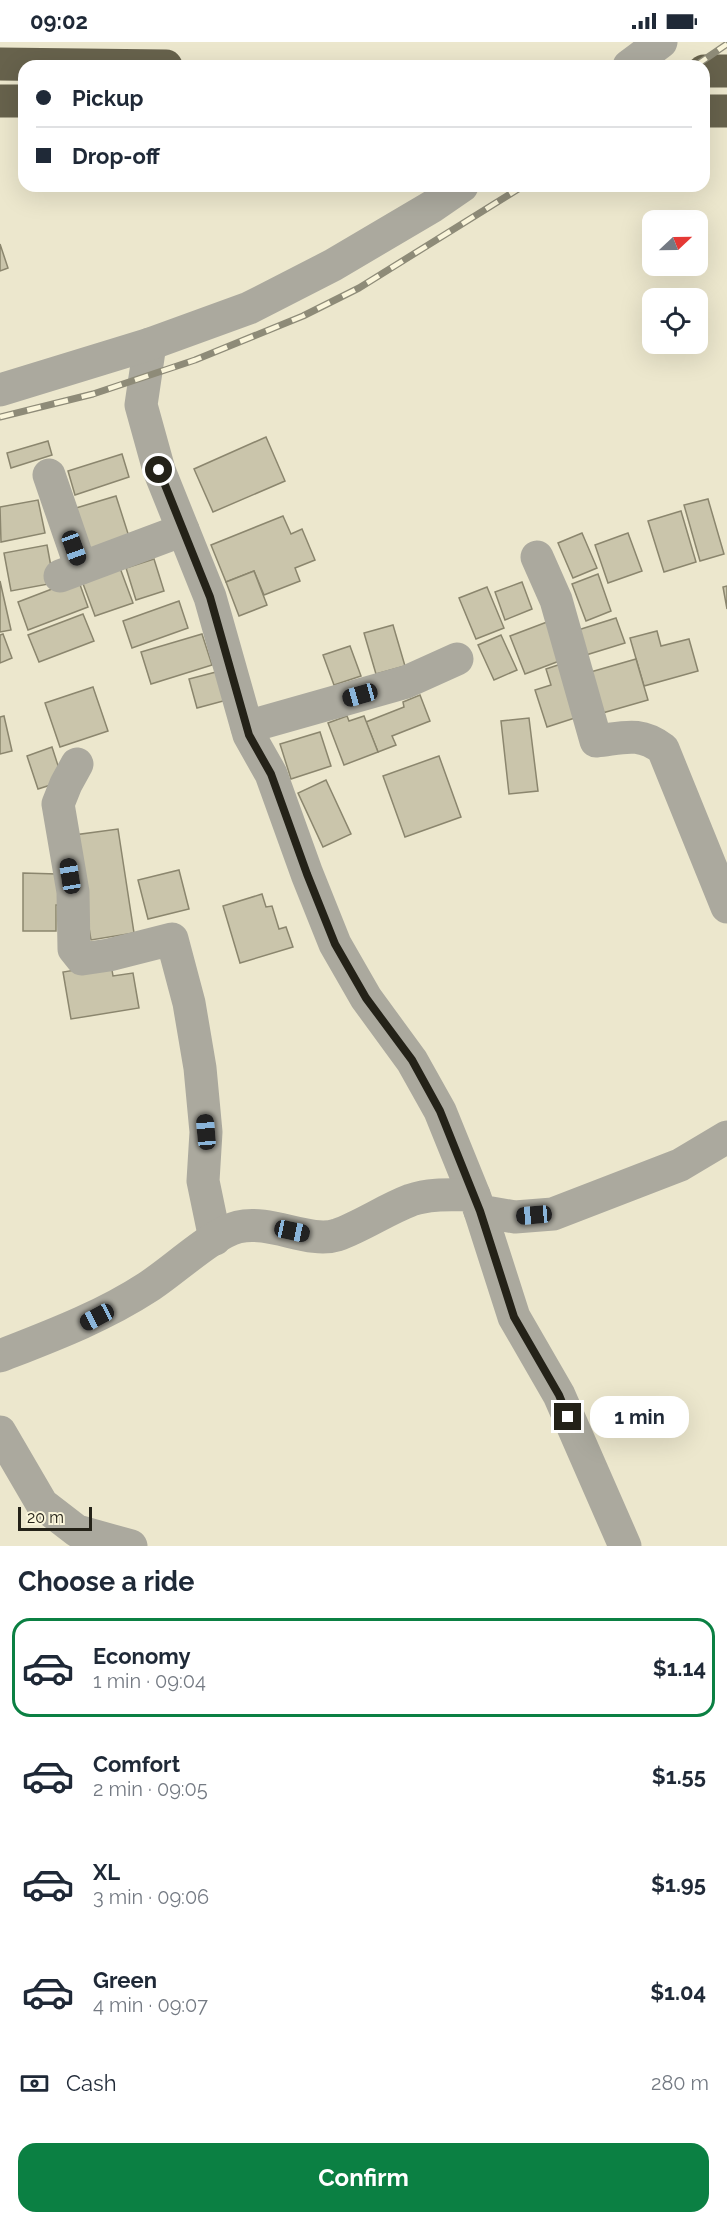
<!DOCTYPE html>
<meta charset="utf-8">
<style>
:root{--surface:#fff;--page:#f6f6f7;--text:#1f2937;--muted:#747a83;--line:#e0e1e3;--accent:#0b8043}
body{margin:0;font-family:Raleway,sans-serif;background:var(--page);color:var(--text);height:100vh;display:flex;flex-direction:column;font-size:22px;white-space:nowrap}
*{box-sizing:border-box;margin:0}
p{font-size:20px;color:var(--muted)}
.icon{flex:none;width:33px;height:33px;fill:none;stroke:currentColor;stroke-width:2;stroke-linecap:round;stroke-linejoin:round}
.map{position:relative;height:1504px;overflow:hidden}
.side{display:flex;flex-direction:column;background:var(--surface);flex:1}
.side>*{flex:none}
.hud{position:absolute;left:18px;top:18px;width:692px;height:132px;border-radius:18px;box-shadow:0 6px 24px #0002;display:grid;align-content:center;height:132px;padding:0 18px;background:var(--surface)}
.needle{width:39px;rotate:68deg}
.tools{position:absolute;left:642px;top:168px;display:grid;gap:12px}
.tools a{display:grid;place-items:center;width:66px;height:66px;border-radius:12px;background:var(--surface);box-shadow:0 6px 24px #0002;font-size:30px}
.scale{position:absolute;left:18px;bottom:15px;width:74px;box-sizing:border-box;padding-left:6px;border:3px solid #242218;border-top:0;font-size:16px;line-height:21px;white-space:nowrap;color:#242218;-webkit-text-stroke:4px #faf5da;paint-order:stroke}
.end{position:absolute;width:27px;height:27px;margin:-14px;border:8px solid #242218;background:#fff;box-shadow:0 0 0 3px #fff}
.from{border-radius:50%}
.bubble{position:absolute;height:42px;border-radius:18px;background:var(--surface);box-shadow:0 6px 24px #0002;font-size:20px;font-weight:700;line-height:42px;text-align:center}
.car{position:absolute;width:18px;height:36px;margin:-18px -9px;border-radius:8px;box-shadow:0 0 4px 2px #0007;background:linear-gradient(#222 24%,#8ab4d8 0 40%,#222 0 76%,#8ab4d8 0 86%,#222 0)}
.hud b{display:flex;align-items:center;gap:21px;height:57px;font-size:22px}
.hud b+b{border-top:2px solid var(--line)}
.hud i{width:15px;height:15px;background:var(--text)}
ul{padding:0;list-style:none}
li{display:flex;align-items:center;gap:18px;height:99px;margin:0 12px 9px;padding:0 6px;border:3px solid transparent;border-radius:18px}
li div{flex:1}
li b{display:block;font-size:22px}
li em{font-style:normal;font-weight:700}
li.active{border-color:var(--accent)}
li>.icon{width:54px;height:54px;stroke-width:1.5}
h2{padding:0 18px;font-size:27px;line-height:72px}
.pay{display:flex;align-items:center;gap:15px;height:66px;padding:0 18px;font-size:22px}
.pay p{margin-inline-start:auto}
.primary-button{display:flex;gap:12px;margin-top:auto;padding:12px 18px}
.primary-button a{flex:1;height:69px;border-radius:18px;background:var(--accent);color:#fff;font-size:24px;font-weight:700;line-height:69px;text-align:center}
.status{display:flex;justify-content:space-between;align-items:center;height:42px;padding:0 30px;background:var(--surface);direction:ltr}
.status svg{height:16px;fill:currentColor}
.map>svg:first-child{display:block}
.building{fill:#cac5ab;stroke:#8b866e;stroke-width:1.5}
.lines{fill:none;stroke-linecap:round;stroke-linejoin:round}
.minor{stroke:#aba99e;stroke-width:33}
.highway{stroke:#67624c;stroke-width:33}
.rail-casing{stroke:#8e8b78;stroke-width:7}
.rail{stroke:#faf5da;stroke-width:4.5;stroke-dasharray:14;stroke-linecap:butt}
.route{stroke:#242218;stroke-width:8}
</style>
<div class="status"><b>09:02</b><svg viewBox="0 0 49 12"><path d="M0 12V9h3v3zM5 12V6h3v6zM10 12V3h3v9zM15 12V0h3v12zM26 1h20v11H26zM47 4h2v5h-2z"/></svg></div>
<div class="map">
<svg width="727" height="1504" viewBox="0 0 727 1504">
<rect width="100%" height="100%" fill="#ece7cd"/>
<!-- building -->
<g class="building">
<path d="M 0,202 L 8,226 L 0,229 Z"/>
<path d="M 266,395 L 285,439 L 213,470 L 194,427 Z"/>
<path d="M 48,399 L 52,413 L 11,426 L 7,411 Z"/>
<path d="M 122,412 L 129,435 L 75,453 L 68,429 Z"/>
<path d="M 116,454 L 131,501 L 91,513 L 76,466 Z"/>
<path d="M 708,457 L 724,512 L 700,519 L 684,463 Z"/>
<path d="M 38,458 L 45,491 L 1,500 L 0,465 Z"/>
<path d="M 681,469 L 696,520 L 664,530 L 648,479 Z"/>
<path d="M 283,474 L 291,492 L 302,487 L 315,518 L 295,526 L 300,539 L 264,553 L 254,529 L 226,540 L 211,503 Z"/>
<path d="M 582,491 L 597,526 L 573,536 L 558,501 Z"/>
<path d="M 628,491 L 642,529 L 608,541 L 595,503 Z"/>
<path d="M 47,503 L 54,541 L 11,549 L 4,511 Z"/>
<path d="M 154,517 L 164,549 L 136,558 L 126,526 Z"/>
<path d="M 120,526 L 133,561 L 95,574 L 82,539 Z"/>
<path d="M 254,529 L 267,563 L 239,574 L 226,540 Z"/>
<path d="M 598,532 L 611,569 L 586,579 L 572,542 Z"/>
<path d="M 78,537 L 88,565 L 28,588 L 18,560 Z"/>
<path d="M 0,539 L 11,588 L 0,590 Z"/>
<path d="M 522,540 L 532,567 L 505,578 L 495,550 Z"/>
<path d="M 727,544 L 727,567 L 723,545 Z"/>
<path d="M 487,545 L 504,586 L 476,597 L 459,556 Z"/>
<path d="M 179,559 L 188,586 L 132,606 L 123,579 Z"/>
<path d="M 83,572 L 94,599 L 39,620 L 28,593 Z"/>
<path d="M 616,576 L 625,601 L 586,613 L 578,588 Z"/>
<path d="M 547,580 L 562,618 L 525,632 L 510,594 Z"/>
<path d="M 393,583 L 405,624 L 376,632 L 364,591 Z"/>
<path d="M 657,589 L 661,604 L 689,597 L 698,629 L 644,644 L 630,596 Z"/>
<path d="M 3,592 L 12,616 L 0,621 L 0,593 Z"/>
<path d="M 202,592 L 212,623 L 151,642 L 141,610 Z"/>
<path d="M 501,593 L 517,628 L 494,638 L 478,603 Z"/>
<path d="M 350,604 L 361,634 L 334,643 L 323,613 Z"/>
<path d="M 636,617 L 648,658 L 599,672 L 587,631 Z"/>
<path d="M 567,620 L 584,673 L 547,685 L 535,648 L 551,643 L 546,627 Z"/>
<path d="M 220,629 L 227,658 L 197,666 L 189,637 Z"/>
<path d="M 93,645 L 108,689 L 60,705 L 45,661 Z"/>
<path d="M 420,653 L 430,679 L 392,694 L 396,703 L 378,710 L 366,680 L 404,665 L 403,660 Z"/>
<path d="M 4,674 L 12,709 L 0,712 L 0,675 Z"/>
<path d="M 347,674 L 349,679 L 364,674 L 378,710 L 344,723 L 328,681 Z"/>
<path d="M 529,676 L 538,749 L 509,752 L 501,679 Z"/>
<path d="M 320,690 L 331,724 L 291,737 L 280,702 Z"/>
<path d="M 52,705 L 63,739 L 38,747 L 27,714 Z"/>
<path d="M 439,714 L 461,775 L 405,795 L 383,734 Z"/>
<path d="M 326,738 L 351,792 L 323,805 L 298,751 Z"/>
<path d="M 118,787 L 134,891 L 91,898 L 74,793 Z"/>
<path d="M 179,828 L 189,867 L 148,877 L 138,838 Z"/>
<path d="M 23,831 L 57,832 L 69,863 L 56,863 L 56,889 L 23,889 Z"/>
<path d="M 262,852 L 266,865 L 272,864 L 279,887 L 286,885 L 293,905 L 240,921 L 223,864 Z"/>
<path d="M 111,922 L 113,934 L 133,931 L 139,966 L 71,977 L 63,930 Z"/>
</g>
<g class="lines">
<!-- minor -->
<g class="minor">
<path d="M 629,24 L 661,0"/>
<path d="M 150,302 L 141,363 L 159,428 L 210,555 L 249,693 L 271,732 L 307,832 L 335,902 L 366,956 L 412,1019 L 440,1069 L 474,1153"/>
<path d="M 0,348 L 150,302 L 249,266 L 333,223 L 433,164 L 462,144"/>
<path d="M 49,433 L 81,526"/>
<path d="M 537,515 L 556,558 L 596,699 C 624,696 639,689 663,707 L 727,865"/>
<path d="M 60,534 L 183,488"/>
<path d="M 247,685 L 406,640 L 457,617"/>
<path d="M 77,722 L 66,742 L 58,762 L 73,850 L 74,907 L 82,917 L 109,913 L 172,897 L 189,961 L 200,1026 L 206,1090 L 203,1139 L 215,1197"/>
<path d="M 480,1169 L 514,1275 L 559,1353 L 625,1504"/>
<path d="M 0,1314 C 51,1294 102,1275 148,1245 C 172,1230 213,1191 238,1185 C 270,1177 309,1202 337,1193 C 362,1184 385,1168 411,1158 C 431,1151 453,1153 474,1153 L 480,1169 L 515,1175 L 553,1172 L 680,1123 L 727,1095"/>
<path d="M 0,1390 L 42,1462 L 77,1489 L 131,1504"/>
</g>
<!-- highway -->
<g class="highway">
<path d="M 0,22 L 166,24"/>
<path d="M 704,29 L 727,29"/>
<path d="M 0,59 L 24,59"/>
<path d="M 704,69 L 727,69"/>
</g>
<!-- rail casing -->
<g class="rail-casing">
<g id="rail">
<path d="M 695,24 L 727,2"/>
<path d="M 0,375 L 93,352 L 195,318 L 303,274 L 359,246 L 523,144"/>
</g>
</g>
<!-- rail -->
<use href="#rail" class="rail"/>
</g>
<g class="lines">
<!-- route -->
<path class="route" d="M 159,428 L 210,555 L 249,693 L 271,732 L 307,832 L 335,902 L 366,956 L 412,1018 L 440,1069 L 480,1169 L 514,1275 L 559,1353 L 568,1375"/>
</g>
</svg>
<div class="tools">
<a><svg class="needle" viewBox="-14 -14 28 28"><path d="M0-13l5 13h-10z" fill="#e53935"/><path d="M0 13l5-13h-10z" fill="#747a83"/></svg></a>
<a><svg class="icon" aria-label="locate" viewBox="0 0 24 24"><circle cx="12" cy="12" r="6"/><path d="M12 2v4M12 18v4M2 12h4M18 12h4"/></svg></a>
</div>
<div class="scale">20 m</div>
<i class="end from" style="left:159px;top:428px"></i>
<i class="end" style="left:568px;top:1375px"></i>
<div class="bubble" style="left:590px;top:1354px;width:99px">1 min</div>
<i class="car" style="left:74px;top:506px;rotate:160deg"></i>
<i class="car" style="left:360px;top:653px;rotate:254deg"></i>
<i class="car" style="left:70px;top:834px;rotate:351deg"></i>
<i class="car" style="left:206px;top:1090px;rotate:355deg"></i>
<i class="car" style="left:534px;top:1173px;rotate:265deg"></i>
<i class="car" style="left:292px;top:1189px;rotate:102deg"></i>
<i class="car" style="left:97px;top:1275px;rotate:242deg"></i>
<div class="hud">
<b><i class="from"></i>Pickup</b>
<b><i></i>Drop-off</b>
</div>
</div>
<section class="side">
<h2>Choose a ride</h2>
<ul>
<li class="active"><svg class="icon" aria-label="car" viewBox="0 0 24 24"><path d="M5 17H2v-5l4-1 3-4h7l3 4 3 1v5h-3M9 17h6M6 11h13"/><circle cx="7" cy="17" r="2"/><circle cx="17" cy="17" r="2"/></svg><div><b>Economy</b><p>1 min · 09:04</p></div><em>$1.14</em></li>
<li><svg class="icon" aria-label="car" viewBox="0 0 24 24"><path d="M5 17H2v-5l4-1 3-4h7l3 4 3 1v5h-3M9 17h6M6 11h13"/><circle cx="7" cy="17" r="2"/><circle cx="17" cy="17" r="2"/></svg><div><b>Comfort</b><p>2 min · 09:05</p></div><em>$1.55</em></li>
<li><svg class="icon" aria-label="car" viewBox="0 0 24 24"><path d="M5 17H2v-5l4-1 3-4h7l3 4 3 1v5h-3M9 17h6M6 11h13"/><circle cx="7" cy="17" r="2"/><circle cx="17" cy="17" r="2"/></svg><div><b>XL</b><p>3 min · 09:06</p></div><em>$1.95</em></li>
<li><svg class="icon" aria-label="car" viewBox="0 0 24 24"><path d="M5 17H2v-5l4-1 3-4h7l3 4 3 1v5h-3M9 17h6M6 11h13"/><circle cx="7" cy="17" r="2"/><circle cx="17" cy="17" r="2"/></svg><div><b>Green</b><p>4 min · 09:07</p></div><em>$1.04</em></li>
</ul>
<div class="pay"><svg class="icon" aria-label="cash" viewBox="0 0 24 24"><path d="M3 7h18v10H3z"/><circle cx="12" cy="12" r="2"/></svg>Cash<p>280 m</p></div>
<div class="primary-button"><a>Confirm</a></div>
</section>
